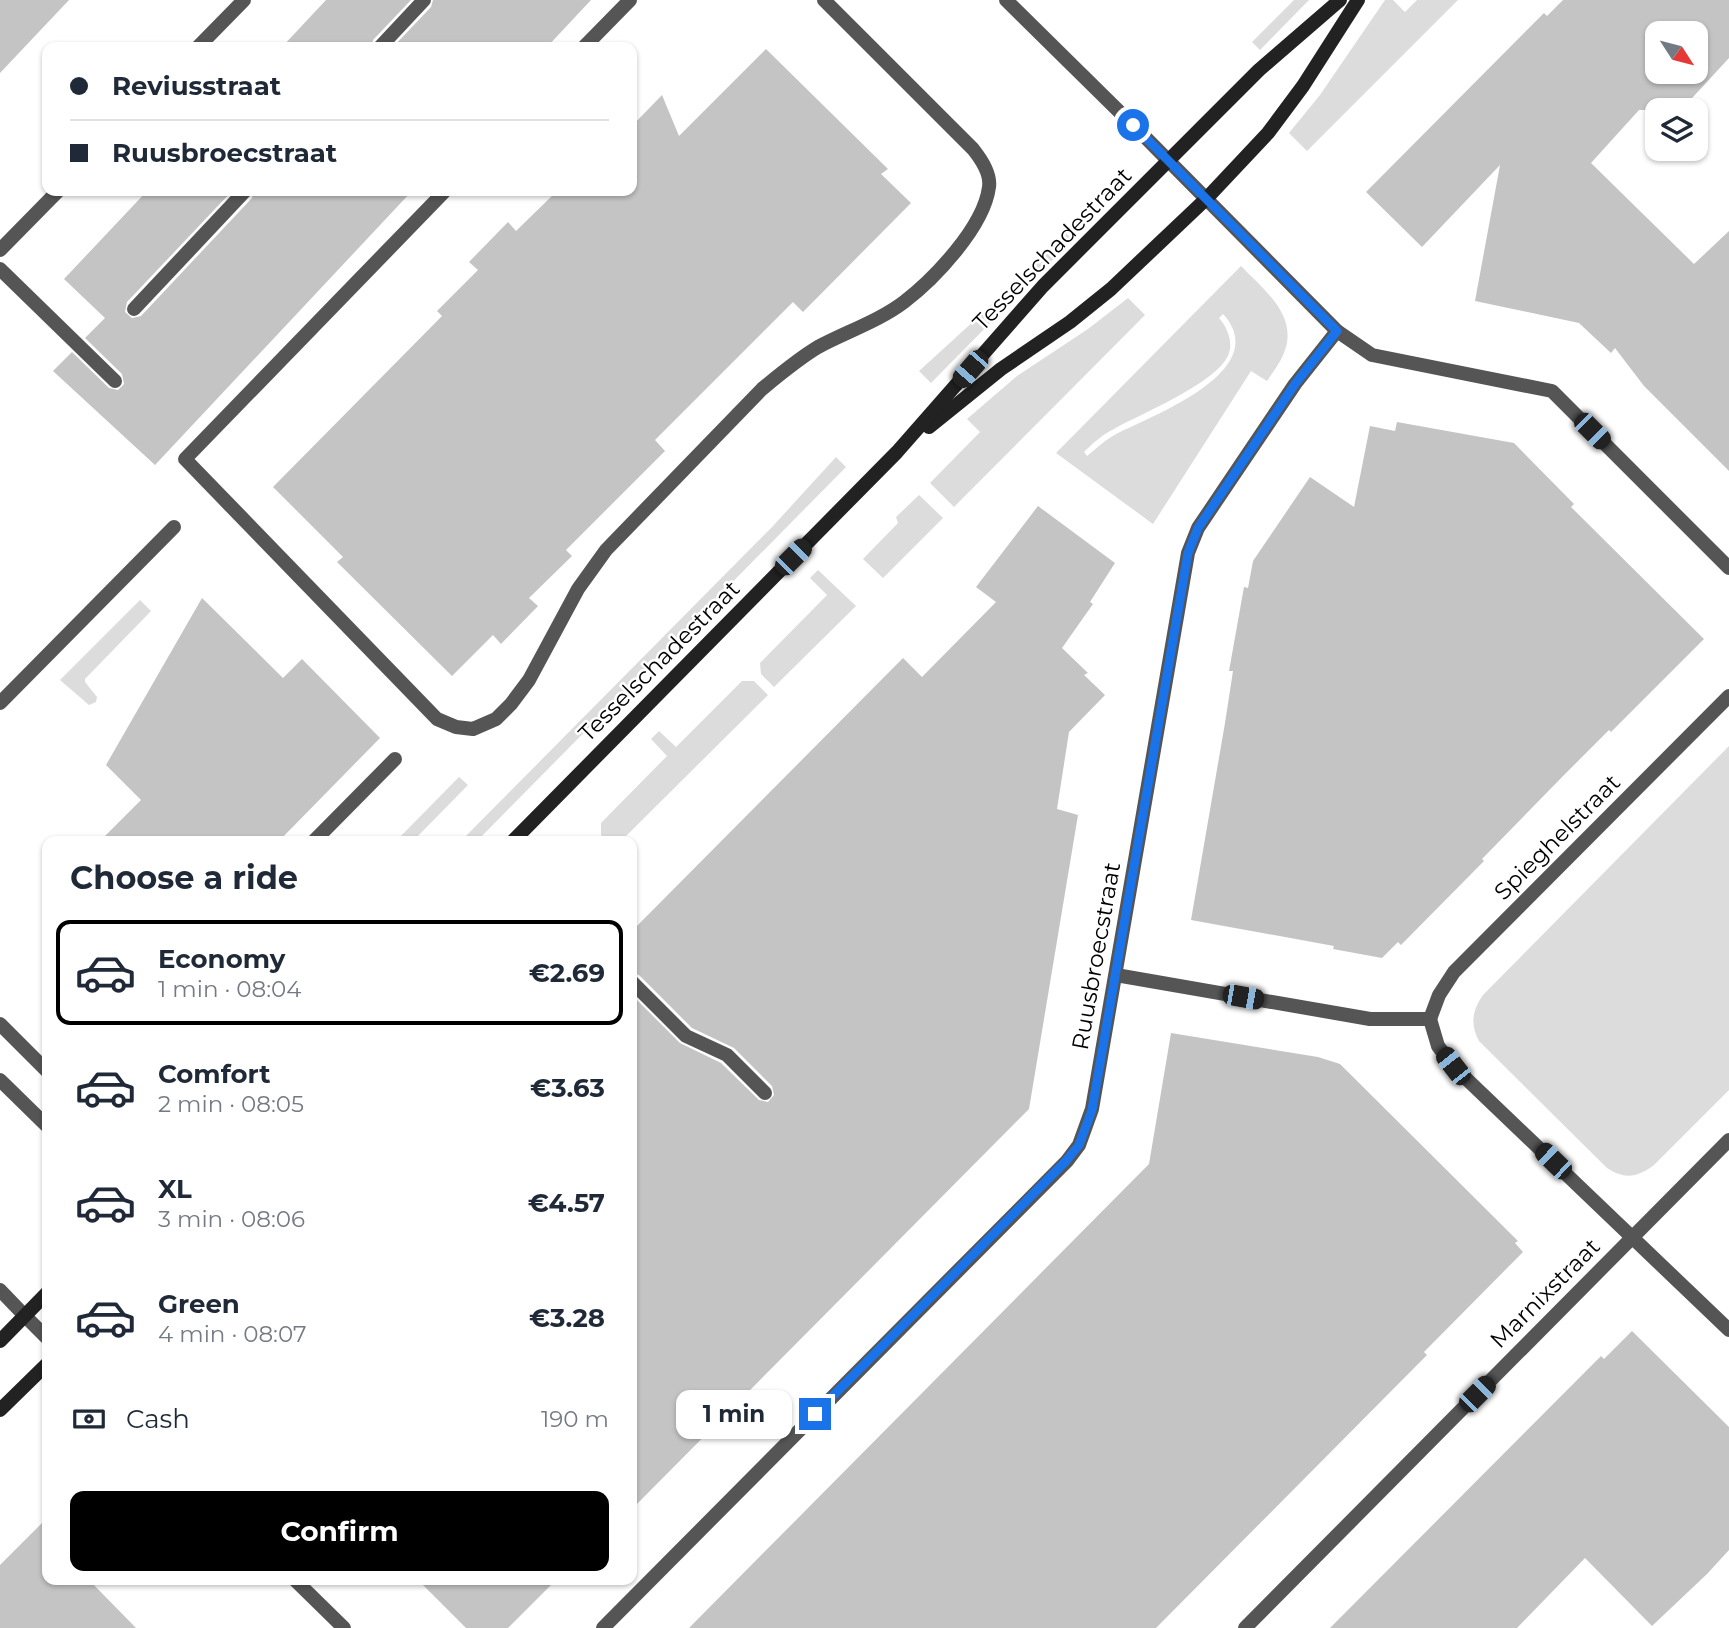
<!DOCTYPE html>
<meta charset="utf-8">
<style>
:root{--surface:#fff;--page:#f6f6f7;--text:#1f2937;--muted:#747a83;--line:#e0e1e3;--accent:#000}
body{margin:0;font-family:Montserrat,sans-serif;background:var(--page);color:var(--text);height:100vh;display:flex;flex-direction:column;font-size:26px;white-space:nowrap}
*{box-sizing:border-box;margin:0}
p{font-size:23px;color:var(--muted)}
.icon{flex:none;width:38px;height:38px;fill:none;stroke:currentColor;stroke-width:2;stroke-linecap:round;stroke-linejoin:round}
.map{position:relative;flex:1;overflow:hidden}
.panel{position:absolute;left:42px;top:836px;width:595px;height:749px;display:flex;flex-direction:column;background:var(--surface);border-radius:14px;box-shadow:0 2px 5px #0004}
.panel>*{flex:none}
.hud{position:absolute;left:42px;top:42px;width:595px;height:154px;border-radius:14px;box-shadow:0 2px 5px #0004;display:grid;align-content:center;height:154px;padding:0 28px;background:var(--surface)}
.needle{width:46px;rotate:126deg}
.controls{position:absolute;left:1645px;top:21px;display:grid;gap:14px}
.controls a{display:grid;place-items:center;width:63px;height:63px;border-radius:14px;background:var(--surface);box-shadow:0 2px 5px #0004;font-size:35px}
.end{position:absolute;width:32px;height:32px;margin:-16px;border:9px solid #1a73e8;background:#fff;box-shadow:0 0 0 4px #fff}
.from{border-radius:50%}
.bubble{position:absolute;height:49px;border-radius:14px;background:var(--surface);box-shadow:0 2px 5px #0004;font-size:23px;font-weight:700;line-height:49px;text-align:center}
.car{position:absolute;width:21px;height:42px;margin:-21px -10px;border-radius:9px;box-shadow:0 0 5px 2px #0007;background:linear-gradient(#222 24%,#8ab4d8 0 40%,#222 0 76%,#8ab4d8 0 86%,#222 0)}
.hud b{display:flex;align-items:center;gap:24px;height:66px;font-size:26px}
.hud b+b{border-top:2px solid var(--line)}
.hud i{width:18px;height:18px;background:var(--text)}
ul{padding:0;list-style:none}
li{display:flex;align-items:center;gap:21px;height:105px;margin:0 14px 10px;padding:0 14px;border:4px solid transparent;border-radius:14px}
li div{flex:1}
li b{display:block;font-size:26px}
li em{font-style:normal;font-weight:700}
li.current{border-color:var(--accent)}
li>.icon{width:63px;height:63px;stroke-width:1.5}
h2{padding:0 28px;font-size:32px;line-height:84px}
.pay{display:flex;align-items:center;gap:18px;height:77px;padding:0 28px;font-size:26px}
.pay p{margin-inline-start:auto}
.cta{display:flex;gap:14px;margin-top:auto;padding:14px 28px}
.cta a{flex:1;height:80px;border-radius:14px;background:var(--accent);color:#fff;font-size:28px;font-weight:700;line-height:80px;text-align:center}
.map>svg:first-child{display:block}
.green{fill:#dcdcdc;fill-rule:evenodd}
.building{fill:#c4c4c4;fill-rule:evenodd}
.lines{fill:none;stroke-linecap:round;stroke-linejoin:round}
.service{stroke:#555;stroke-width:14}
.minor{stroke:#555;stroke-width:14}
.tertiary{stroke:#555;stroke-width:14}
.secondary{stroke:#222;stroke-width:14}
.route{stroke:#1a73e8;stroke-width:9}
.labels{text-anchor:middle;stroke-width:5;stroke-linejoin:round;paint-order:stroke}
.street-label{font-size:23px;fill:#000;stroke:#fff}
</style>
<div class="map">
<svg width="1729" height="1628" viewBox="0 0 1729 1628">
<rect width="100%" height="100%" fill="#fff"/>
<!-- green -->
<g class="green">
<path d="M 1294,0 L 1309,0 L 1260,50 L 1252,42 Z"/>
<path d="M 1385,0 L 1393,0 L 1405,12 L 1417,0 L 1458,0 L 1307,151 L 1289,133 L 1320,95 Z"/>
<path d="M 1065,232 L 1072,240 L 931,383 L 919,371 L 987,309 Z"/>
<path d="M 1241,266 C 1264,290 1299,316 1284,353 C 1280,363 1273,372 1267,381 L 1251,371 L 1153,524 L 1056,453 ZM 1223,314 C 1274,370 1154,415 1118,433 C 1106,439 1097,448 1087,456 L 1084,452 C 1093,443 1102,435 1114,429 C 1140,414 1220,382 1229,353 C 1233,341 1227,327 1219,318 Z"/>
<path d="M 1128,298 L 1145,315 L 954,507 L 930,483 L 980,432 L 967,419 L 1017,376 L 1088,329 Z"/>
<path d="M 836,457 L 846,467 L 476,842 L 460,842 L 773,526 Z"/>
<path d="M 919,495 L 943,518 L 883,578 L 863,559 L 898,523 L 896,517 Z"/>
<path d="M 818,570 L 856,606 L 774,687 L 761,674 L 760,663 L 827,595 L 810,578 Z"/>
<path d="M 140,600 L 151,611 L 85,679 L 85,682 L 97,697 L 96,702 L 89,705 L 60,680 Z"/>
<path d="M 742,681 L 754,681 L 768,695 L 620,842 L 608,842 L 601,835 L 601,823 L 667,756 L 651,739 L 659,731 L 676,747 Z"/>
<path d="M 1729,746 L 1729,1090 L 1654,1165 C 1638,1177 1625,1180 1607,1168 L 1479,1041 C 1470,1024 1472,1011 1483,995 Z"/>
<path d="M 459,777 L 468,785 L 412,842 L 395,842 Z"/>
</g>
<!-- building -->
<g class="building">
<path d="M 0,0 L 69,0 L 0,73 Z"/>
<path d="M 326,0 L 411,0 L 373,40 L 371,47 L 282,47 Z"/>
<path d="M 433,0 L 591,0 L 547,47 L 393,47 L 431,7 Z"/>
<path d="M 1563,0 L 1729,0 L 1729,58 L 1681,110 L 1639,110 L 1591,163 L 1694,264 L 1729,231 L 1729,471 L 1644,386 L 1615,348 L 1611,353 L 1579,323 L 1475,301 L 1500,165 L 1422,247 L 1366,192 L 1544,13 L 1547,16 ZM 1657,33 L 1696,33 L 1696,72 L 1657,72 Z"/>
<path d="M 766,49 L 888,169 L 881,174 L 911,203 L 803,312 L 793,302 L 655,440 L 665,451 L 566,550 L 572,556 L 529,598 L 538,606 L 501,644 L 493,635 L 452,676 L 337,562 L 343,557 L 273,487 L 442,316 L 437,311 L 478,270 L 469,262 L 508,222 L 516,231 L 557,191 L 632,191 L 632,126 L 662,95 L 679,136 Z"/>
<path d="M 147,191 L 232,191 L 127,302 L 125,312 L 132,318 L 141,316 L 252,198 L 254,191 L 412,191 L 155,465 L 53,371 L 72,352 L 109,388 L 118,390 L 124,384 L 122,374 L 85,338 L 105,318 L 64,279 Z"/>
<path d="M 1397,422 L 1514,443 L 1574,504 L 1571,507 L 1704,639 L 1611,732 L 1609,730 L 1563,776 L 1482,859 L 1484,861 L 1401,945 L 1398,942 L 1382,958 L 1333,949 L 1334,946 L 1191,920 L 1225,723 L 1233,671 L 1229,671 L 1244,587 L 1248,588 L 1253,561 L 1310,477 L 1354,507 L 1370,426 L 1395,431 Z"/>
<path d="M 1038,506 L 1115,563 L 1090,602 L 1093,604 L 1062,648 L 1088,673 L 1084,675 L 1105,695 L 1069,732 L 1057,809 L 1078,815 L 1029,1109 L 632,1509 L 632,995 L 680,1043 L 721,1063 L 759,1100 L 768,1102 L 774,1095 L 772,1086 L 734,1048 L 692,1028 L 639,975 L 632,973 L 632,931 L 903,658 L 922,677 L 996,602 L 976,587 Z"/>
<path d="M 202,598 L 283,678 L 302,659 L 380,738 L 278,842 L 99,842 L 141,800 L 106,765 Z"/>
<path d="M 1171,1033 L 1318,1057 L 1340,1064 L 1518,1241 L 1515,1243 L 1523,1252 L 1424,1352 L 1427,1355 L 1156,1628 L 689,1628 L 1149,1164 Z"/>
<path d="M 1632,1331 L 1729,1427 L 1729,1550 L 1707,1574 L 1652,1626 L 1585,1558 L 1517,1628 L 1330,1628 L 1601,1356 L 1604,1359 Z"/>
<path d="M 47,1518 L 47,1580 L 89,1580 L 136,1628 L 0,1628 L 0,1565 Z"/>
<path d="M 418,1580 L 556,1580 L 508,1628 L 466,1628 Z"/>
</g>
<g class="lines">
<!-- service -->
<g class="service">
<path d="M 198,47 L 244,0"/>
<path d="M 380,47 L 424,0"/>
<path d="M 584,47 L 630,0"/>
<path d="M 445,191 L 185,459 L 437,719 L 456,727 L 473,729 L 496,719 L 511,704 L 529,680 L 578,589 L 606,550 L 762,389 C 780,374 798,359 818,347 C 846,332 879,321 904,302 C 934,279 984,227 989,187 C 991,174 981,159 973,149 L 824,0"/>
<path d="M 0,250 L 58,191"/>
<path d="M 0,269 L 115,381"/>
<path d="M 134,309 L 245,191"/>
<path d="M 0,703 L 174,527"/>
<path d="M 313,842 L 395,759"/>
<path d="M 632,982 L 686,1036 L 727,1055 L 765,1093"/>
<path d="M 0,1024 L 47,1071"/>
<path d="M 0,1080 L 47,1126"/>
</g>
<!-- minor -->
<g class="minor">
<path d="M 1006,0 L 1146,138 L 1337,331 L 1372,355 L 1552,391 L 1729,568"/>
<path d="M 1116,975 L 1370,1019 L 1430,1019 L 1438,1046 L 1453,1066 L 1729,1330"/>
<path d="M 1430,1019 L 1439,995 L 1454,972 L 1729,696"/>
<path d="M 0,1290 L 25,1316"/>
<path d="M 603,1628 L 1067,1161 L 1079,1145 L 1092,1109 L 1188,553 L 1198,528 L 1295,384 L 1337,331"/>
<path d="M 1245,1628 L 1729,1140"/>
</g>
<!-- tertiary -->
<g class="tertiary">
<path d="M 25,1316 L 47,1338"/>
<path d="M 295,1580 L 344,1628"/>
</g>
<!-- secondary -->
<g class="secondary">
<path d="M 929,427 L 1001,369 L 1070,322 L 1111,289 L 1206,199 L 1268,133 L 1303,86 L 1358,0"/>
<path d="M 512,842 L 897,452 L 1043,286 L 1259,70 L 1340,0"/>
<path d="M 0,1341 L 47,1293"/>
<path d="M 0,1410 L 47,1364"/>
</g>
</g>
<g class="lines">
<!-- route -->
<path class="route" d="M 815,1414 L 1066,1161 L 1079,1145 L 1092,1110 L 1188,553 L 1198,528 L 1295,384 L 1337,331 L 1133,125"/>
</g>
<g class="labels">
<!-- street labels -->
<g class="street-label">
<text transform="translate(1052 249) rotate(-46)" y="8">Tesselschadestraat</text>
<text transform="translate(659 661) rotate(-45)" y="8">Tesselschadestraat</text>
<text transform="translate(1557 837) rotate(-45)" y="8">Spieghelstraat</text>
<text transform="translate(1096 956) rotate(-80)" y="8">Ruusbroecstraat</text>
<text transform="translate(1545 1293) rotate(-45)" y="8">Marnixstraat</text>
</g>
</g>
</svg>
<div class="controls">
<a><svg class="needle" viewBox="-14 -14 28 28"><path d="M0-13l5 13h-10z" fill="#e53935"/><path d="M0 13l5-13h-10z" fill="#747a83"/></svg></a>
<a><svg class="icon" aria-label="layers" viewBox="0 0 24 24"><path d="M12 4l9 5-9 5-9-5zM3 14l9 5 9-5"/></svg></a>
</div>
<i class="end from" style="left:1133px;top:125px"></i>
<i class="end" style="left:815px;top:1414px"></i>
<div class="bubble" style="left:676px;top:1390px;width:116px">1 min</div>
<i class="car" style="left:970px;top:369px;rotate:221deg"></i>
<i class="car" style="left:1592px;top:431px;rotate:135deg"></i>
<i class="car" style="left:793px;top:557px;rotate:45deg"></i>
<i class="car" style="left:1243px;top:997px;rotate:100deg"></i>
<i class="car" style="left:1453px;top:1066px;rotate:322deg"></i>
<i class="car" style="left:1553px;top:1161px;rotate:314deg"></i>
<i class="car" style="left:1477px;top:1394px;rotate:45deg"></i>
<div class="hud">
<b><i class="from"></i>Reviusstraat</b>
<b><i></i>Ruusbroecstraat</b>
</div>
<section class="panel">
<h2>Choose a ride</h2>
<ul>
<li class="current"><svg class="icon" aria-label="car" viewBox="0 0 24 24"><path d="M5 17H2v-5l4-1 3-4h7l3 4 3 1v5h-3M9 17h6M6 11h13"/><circle cx="7" cy="17" r="2"/><circle cx="17" cy="17" r="2"/></svg><div><b>Economy</b><p>1 min · 08:04</p></div><em>€2.69</em></li>
<li><svg class="icon" aria-label="car" viewBox="0 0 24 24"><path d="M5 17H2v-5l4-1 3-4h7l3 4 3 1v5h-3M9 17h6M6 11h13"/><circle cx="7" cy="17" r="2"/><circle cx="17" cy="17" r="2"/></svg><div><b>Comfort</b><p>2 min · 08:05</p></div><em>€3.63</em></li>
<li><svg class="icon" aria-label="car" viewBox="0 0 24 24"><path d="M5 17H2v-5l4-1 3-4h7l3 4 3 1v5h-3M9 17h6M6 11h13"/><circle cx="7" cy="17" r="2"/><circle cx="17" cy="17" r="2"/></svg><div><b>XL</b><p>3 min · 08:06</p></div><em>€4.57</em></li>
<li><svg class="icon" aria-label="car" viewBox="0 0 24 24"><path d="M5 17H2v-5l4-1 3-4h7l3 4 3 1v5h-3M9 17h6M6 11h13"/><circle cx="7" cy="17" r="2"/><circle cx="17" cy="17" r="2"/></svg><div><b>Green</b><p>4 min · 08:07</p></div><em>€3.28</em></li>
</ul>
<div class="pay"><svg class="icon" aria-label="cash" viewBox="0 0 24 24"><path d="M3 7h18v10H3z"/><circle cx="12" cy="12" r="2"/></svg>Cash<p>190 m</p></div>
<div class="cta"><a>Confirm</a></div>
</section>
</div>
